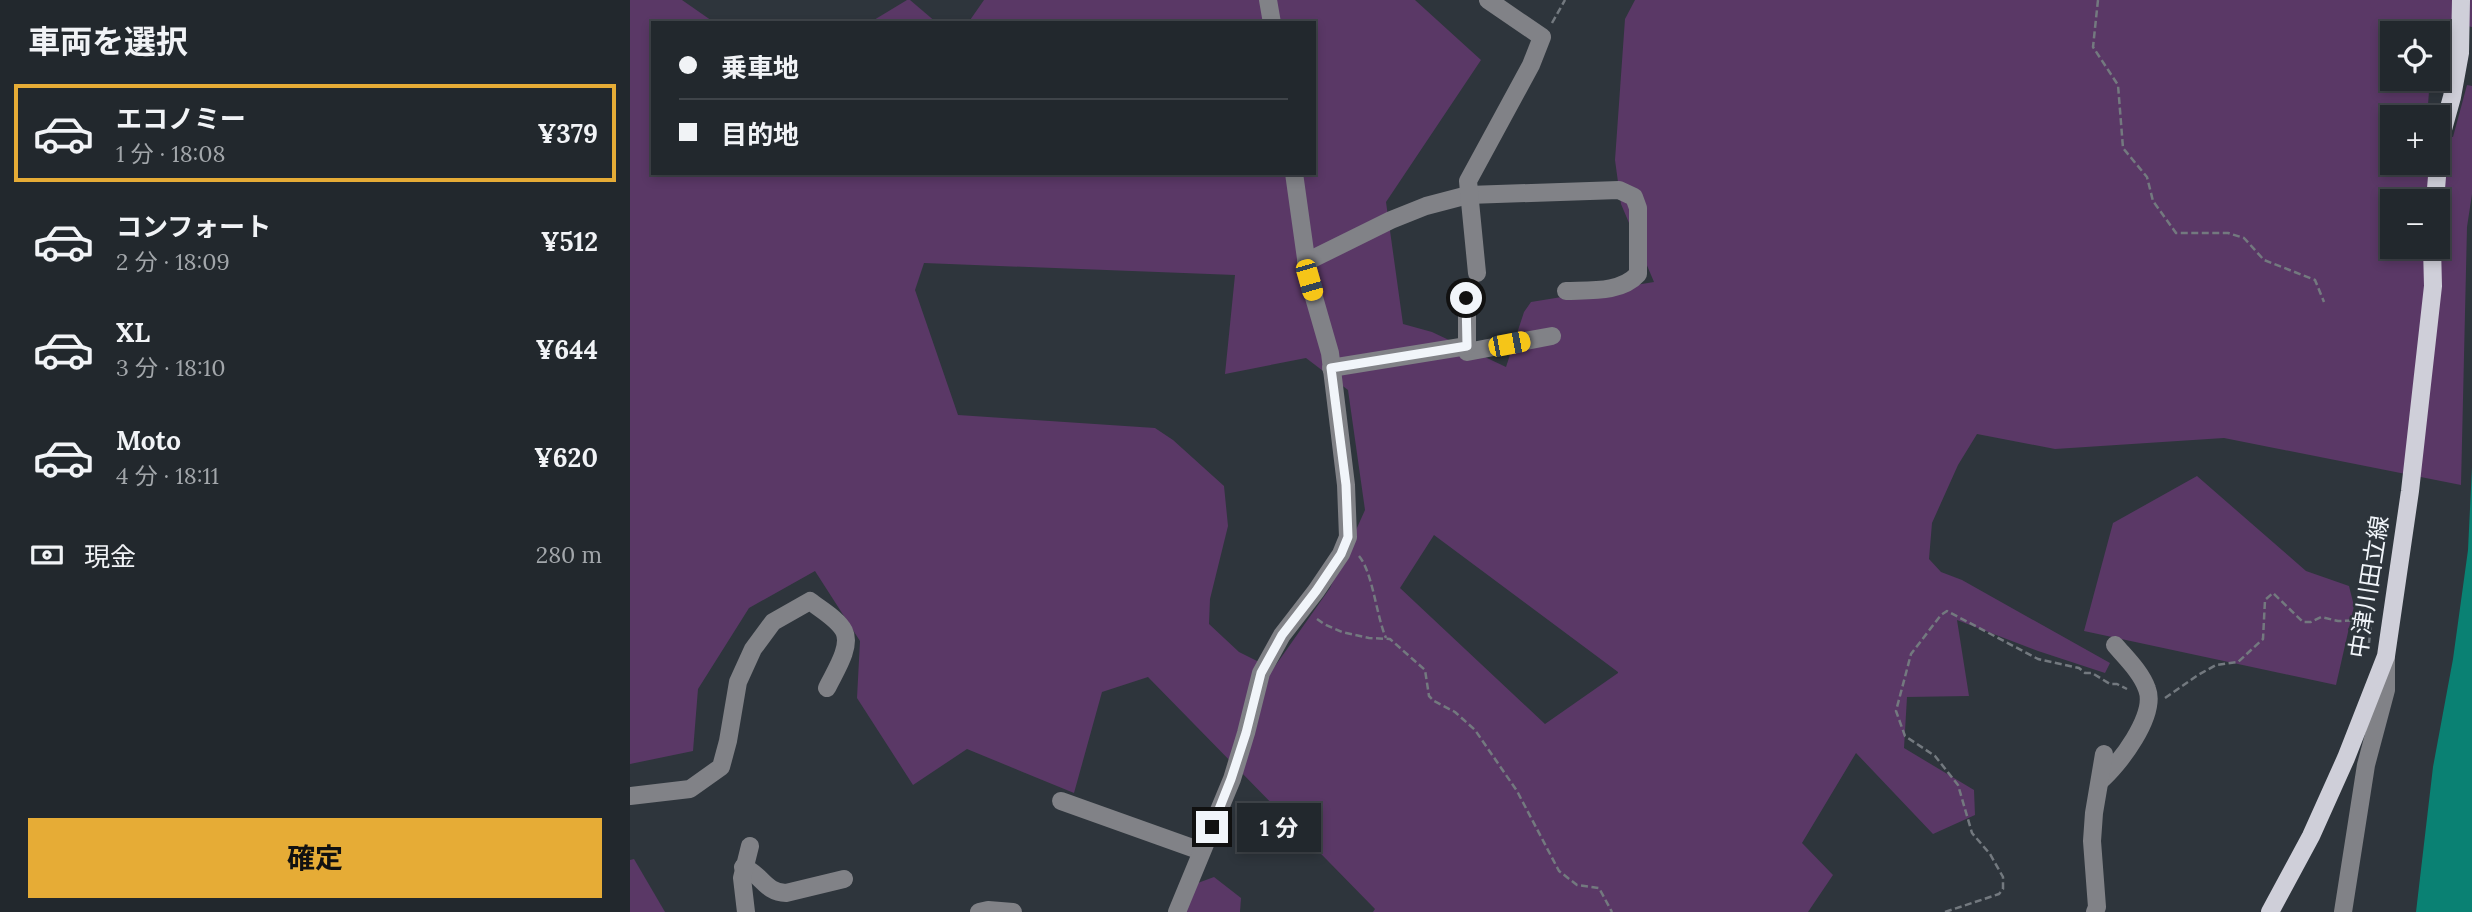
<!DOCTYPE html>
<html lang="ja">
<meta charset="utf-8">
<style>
:root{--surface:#22282d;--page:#2a3035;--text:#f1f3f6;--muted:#a2a6aa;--line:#3f4449;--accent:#e6ac36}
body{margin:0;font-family:Lora,"Noto Sans JP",serif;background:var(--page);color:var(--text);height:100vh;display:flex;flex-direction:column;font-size:26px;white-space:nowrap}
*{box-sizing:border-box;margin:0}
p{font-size:23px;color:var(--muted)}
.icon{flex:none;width:38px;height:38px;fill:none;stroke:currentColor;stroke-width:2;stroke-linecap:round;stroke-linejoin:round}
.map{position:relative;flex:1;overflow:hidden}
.drawer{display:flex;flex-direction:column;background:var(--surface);width:630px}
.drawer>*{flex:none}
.top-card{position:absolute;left:21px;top:21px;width:665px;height:154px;border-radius:0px;box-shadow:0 4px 10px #0003,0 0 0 2px var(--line);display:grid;align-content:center;height:154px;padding:0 28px;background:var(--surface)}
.fabs{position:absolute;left:1750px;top:21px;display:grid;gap:14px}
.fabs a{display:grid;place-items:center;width:70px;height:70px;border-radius:0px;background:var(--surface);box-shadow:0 4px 10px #0003,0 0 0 2px var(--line);font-size:35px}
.end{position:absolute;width:32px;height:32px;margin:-16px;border:9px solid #f1f5fa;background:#111;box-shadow:0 0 0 4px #111}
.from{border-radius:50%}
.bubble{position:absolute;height:49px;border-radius:0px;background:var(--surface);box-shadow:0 4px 10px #0003,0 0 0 2px var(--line);font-size:23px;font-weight:700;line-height:49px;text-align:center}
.car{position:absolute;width:21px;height:42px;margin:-21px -10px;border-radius:9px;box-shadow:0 0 5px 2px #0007;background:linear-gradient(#f5c518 24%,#345 0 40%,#f5c518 0 76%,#345 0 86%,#f5c518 0)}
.top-card b{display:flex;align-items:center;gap:24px;height:66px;font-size:26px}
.top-card b+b{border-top:2px solid var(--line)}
.top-card i{width:18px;height:18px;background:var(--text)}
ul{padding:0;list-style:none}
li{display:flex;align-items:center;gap:21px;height:98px;margin:0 14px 10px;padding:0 14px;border:4px solid transparent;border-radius:0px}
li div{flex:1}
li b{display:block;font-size:26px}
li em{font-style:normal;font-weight:700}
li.active{border-color:var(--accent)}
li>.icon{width:63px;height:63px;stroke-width:1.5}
h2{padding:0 28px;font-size:32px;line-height:84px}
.pay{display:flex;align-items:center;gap:18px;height:77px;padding:0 28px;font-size:26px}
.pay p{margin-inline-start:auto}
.cta{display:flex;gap:14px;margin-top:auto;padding:14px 28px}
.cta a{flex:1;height:80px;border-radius:0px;background:var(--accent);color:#111;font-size:28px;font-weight:700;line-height:80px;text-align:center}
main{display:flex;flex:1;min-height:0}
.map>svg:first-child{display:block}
.green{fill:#5a3866;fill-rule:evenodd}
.water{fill:#0a8173}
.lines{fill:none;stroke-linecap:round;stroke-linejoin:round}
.path{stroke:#73797f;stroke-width:2.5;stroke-dasharray:7 3.5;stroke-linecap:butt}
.minor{stroke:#818287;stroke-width:18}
.major{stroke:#cfcfd9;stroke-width:18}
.route{stroke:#f1f5fa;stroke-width:9}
.labels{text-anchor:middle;stroke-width:5;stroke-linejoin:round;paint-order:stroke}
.street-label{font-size:24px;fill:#f1f5fa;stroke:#2e353c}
</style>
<main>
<section class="drawer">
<h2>車両を選択</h2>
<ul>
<li class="active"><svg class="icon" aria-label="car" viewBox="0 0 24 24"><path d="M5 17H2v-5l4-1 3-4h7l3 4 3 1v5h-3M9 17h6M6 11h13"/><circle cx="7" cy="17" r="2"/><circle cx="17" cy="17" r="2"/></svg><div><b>エコノミー</b><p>1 分 · 18:08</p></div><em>¥379</em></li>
<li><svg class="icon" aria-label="car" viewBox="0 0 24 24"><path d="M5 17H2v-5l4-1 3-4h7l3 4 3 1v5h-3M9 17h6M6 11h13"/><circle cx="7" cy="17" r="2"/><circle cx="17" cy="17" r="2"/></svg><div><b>コンフォート</b><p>2 分 · 18:09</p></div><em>¥512</em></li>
<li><svg class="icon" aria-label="car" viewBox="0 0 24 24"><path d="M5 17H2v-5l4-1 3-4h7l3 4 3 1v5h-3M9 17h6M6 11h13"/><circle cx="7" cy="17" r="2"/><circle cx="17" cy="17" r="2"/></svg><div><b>XL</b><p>3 分 · 18:10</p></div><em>¥644</em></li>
<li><svg class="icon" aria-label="car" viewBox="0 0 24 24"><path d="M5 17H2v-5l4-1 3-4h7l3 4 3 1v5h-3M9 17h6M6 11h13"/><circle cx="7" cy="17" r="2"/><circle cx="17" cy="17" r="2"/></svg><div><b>Moto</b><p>4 分 · 18:11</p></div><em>¥620</em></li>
</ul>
<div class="pay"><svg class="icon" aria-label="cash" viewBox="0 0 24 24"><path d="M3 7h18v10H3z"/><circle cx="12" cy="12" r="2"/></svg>現金<p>280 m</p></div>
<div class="cta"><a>確定</a></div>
</section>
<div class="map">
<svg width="1842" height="912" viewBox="0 0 1842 912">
<rect width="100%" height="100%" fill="#2e353c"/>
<!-- green -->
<g class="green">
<path d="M 0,0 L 52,0 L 85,23 L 23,23 L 23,173 L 684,173 L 684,23 L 338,23 L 354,0 L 785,0 L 851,60 L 756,202 L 773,324 L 802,332 L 876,367 L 894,312 L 901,302 L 1024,282 L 991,204 L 985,160 L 995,19 L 1005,0 L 1842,0 L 1842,27 L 1806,20 L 1804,33 L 1762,33 L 1762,79 L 1800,79 L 1797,117 L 1762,117 L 1762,163 L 1808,163 L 1808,135 L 1823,137 L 1837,85 L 1842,86 L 1842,194 L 1837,227 L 1831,485 L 1594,438 L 1425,449 L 1347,434 L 1328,465 L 1302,523 L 1299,559 L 1311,572 L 1332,580 L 1480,663 L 1475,673 L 1408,651 L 1327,620 L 1339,696 L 1277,697 L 1274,748 L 1344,790 L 1345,815 L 1303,834 L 1226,753 L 1172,843 L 1203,875 L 1178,912 L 743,912 L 745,909 L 518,677 L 472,692 L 444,793 L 337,749 L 283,785 L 227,698 L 230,641 L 185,571 L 119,608 L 68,689 L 63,751 L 0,764 ZM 1762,201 L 1808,201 L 1808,247 L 1762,247 ZM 294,263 L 605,275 L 595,374 L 676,358 L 718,390 L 735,510 L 700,588 L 643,669 L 609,652 L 579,624 L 580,599 L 598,526 L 594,486 L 543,440 L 525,428 L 328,415 L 285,290 ZM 804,535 L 988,672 L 988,673 L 915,724 L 770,588 Z"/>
<path d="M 277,0 L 280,0 L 307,23 L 239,23 Z"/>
<path d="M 1567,476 L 1676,571 L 1719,586 L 1724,606 L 1706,685 L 1454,631 L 1483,523 Z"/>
<path d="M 4,859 L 35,912 L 0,912 L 0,860 Z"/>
<path d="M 584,877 L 611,898 L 610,912 L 554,912 L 565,884 Z"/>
</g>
<!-- water -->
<path class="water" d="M 1842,467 L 1842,912 L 1786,912 L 1803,767 L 1823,659 L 1838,550 Z"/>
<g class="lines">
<!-- path -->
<g class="path">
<path d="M 1468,0 L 1463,47 L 1488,85 L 1493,148 L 1517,177 L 1523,201 L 1546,233 L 1598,233 L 1614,238 L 1634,260 L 1685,280 L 1694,302"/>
<path d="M 922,23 L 935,0"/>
<path d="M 729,556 C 743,573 746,615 756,638"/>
<path d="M 687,619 L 694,624 L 712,632 L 739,638 L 760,639 L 795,670 L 799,696 L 804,701 L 825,712 L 845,730 L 887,791 L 929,871 L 947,885 L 969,888 L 982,912"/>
<path d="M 1535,698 L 1568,675 L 1586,665 L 1608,662 L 1633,639 L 1635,600 L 1643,593 L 1673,622 L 1681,622 L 1691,617 L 1708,621 L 1738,620 L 1741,623 L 1739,643"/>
<path d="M 1315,912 L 1369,894 L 1373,889 L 1373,877 L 1360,854 L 1342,833 L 1328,785 L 1305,756 L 1275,736 L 1266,711 L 1281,654 L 1311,615 L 1317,611 L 1408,659 L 1449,668 L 1455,673 L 1462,673 L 1480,684 L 1487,684 L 1497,689"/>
</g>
<!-- minor -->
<g class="minor">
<path d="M 638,0 L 642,23"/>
<path d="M 676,262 L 761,220 L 796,206 L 838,195 L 989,190 L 1004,197 L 1008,208 L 1008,274 C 991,293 960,290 936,291"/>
<path d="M 847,273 L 838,181 L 901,65 L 912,37 L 858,0"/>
<path d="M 837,298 L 837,352 L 922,336"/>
<path d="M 701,368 L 837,346"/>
<path d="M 1470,781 C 1489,765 1527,715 1517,689 C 1511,672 1496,658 1485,645"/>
<path d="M 0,796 L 60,789 L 91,767 L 98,741 L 108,682 L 123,649 L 143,622 L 180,601 C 190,609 208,619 214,631 C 222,647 204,673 197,688"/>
<path d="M 431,801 L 571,851"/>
<path d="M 113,867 C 131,873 135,893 156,893 L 214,879"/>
<path d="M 116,912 L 112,878 L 120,846"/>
<path d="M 349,912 L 358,910 L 383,912"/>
<path d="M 547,912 L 602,779 L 616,733 L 631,673 L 652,635 L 686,591 L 711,554 L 718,537 L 716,485 L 700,353 L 679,280 L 664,173"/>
<path d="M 1465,912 L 1467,907 L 1462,841 L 1464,813 L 1474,754"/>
<path d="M 1713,912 L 1736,765 L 1756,690 L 1756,658"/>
</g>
<!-- major -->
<g class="major">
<path d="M 1805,201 L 1810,140 L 1822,97 L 1830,53 L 1831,0"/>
<path d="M 1640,912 L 1681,836 L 1716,758 L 1756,656 L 1780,491 L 1803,286 L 1802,247"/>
</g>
</g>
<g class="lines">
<!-- route -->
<path class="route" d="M 582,827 L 601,779 L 616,733 L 631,673 L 652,635 L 686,591 L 711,554 L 718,537 L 716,485 L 701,368 L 837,346 L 836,298"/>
</g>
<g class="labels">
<!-- street labels -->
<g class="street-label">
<text transform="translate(1739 587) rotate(-81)" y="8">中津川田立線</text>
</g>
</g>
</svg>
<div class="fabs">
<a><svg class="icon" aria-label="locate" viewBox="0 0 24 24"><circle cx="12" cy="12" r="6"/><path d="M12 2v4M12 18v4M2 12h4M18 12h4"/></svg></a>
<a>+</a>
<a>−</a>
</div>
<i class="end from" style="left:836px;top:298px"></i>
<i class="end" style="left:582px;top:827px"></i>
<div class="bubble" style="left:607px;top:803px;width:84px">1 分</div>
<i class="car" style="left:679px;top:280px;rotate:164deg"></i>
<i class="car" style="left:879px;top:344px;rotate:79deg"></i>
<div class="top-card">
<b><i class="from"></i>乗車地</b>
<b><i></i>目的地</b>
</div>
</div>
</main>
